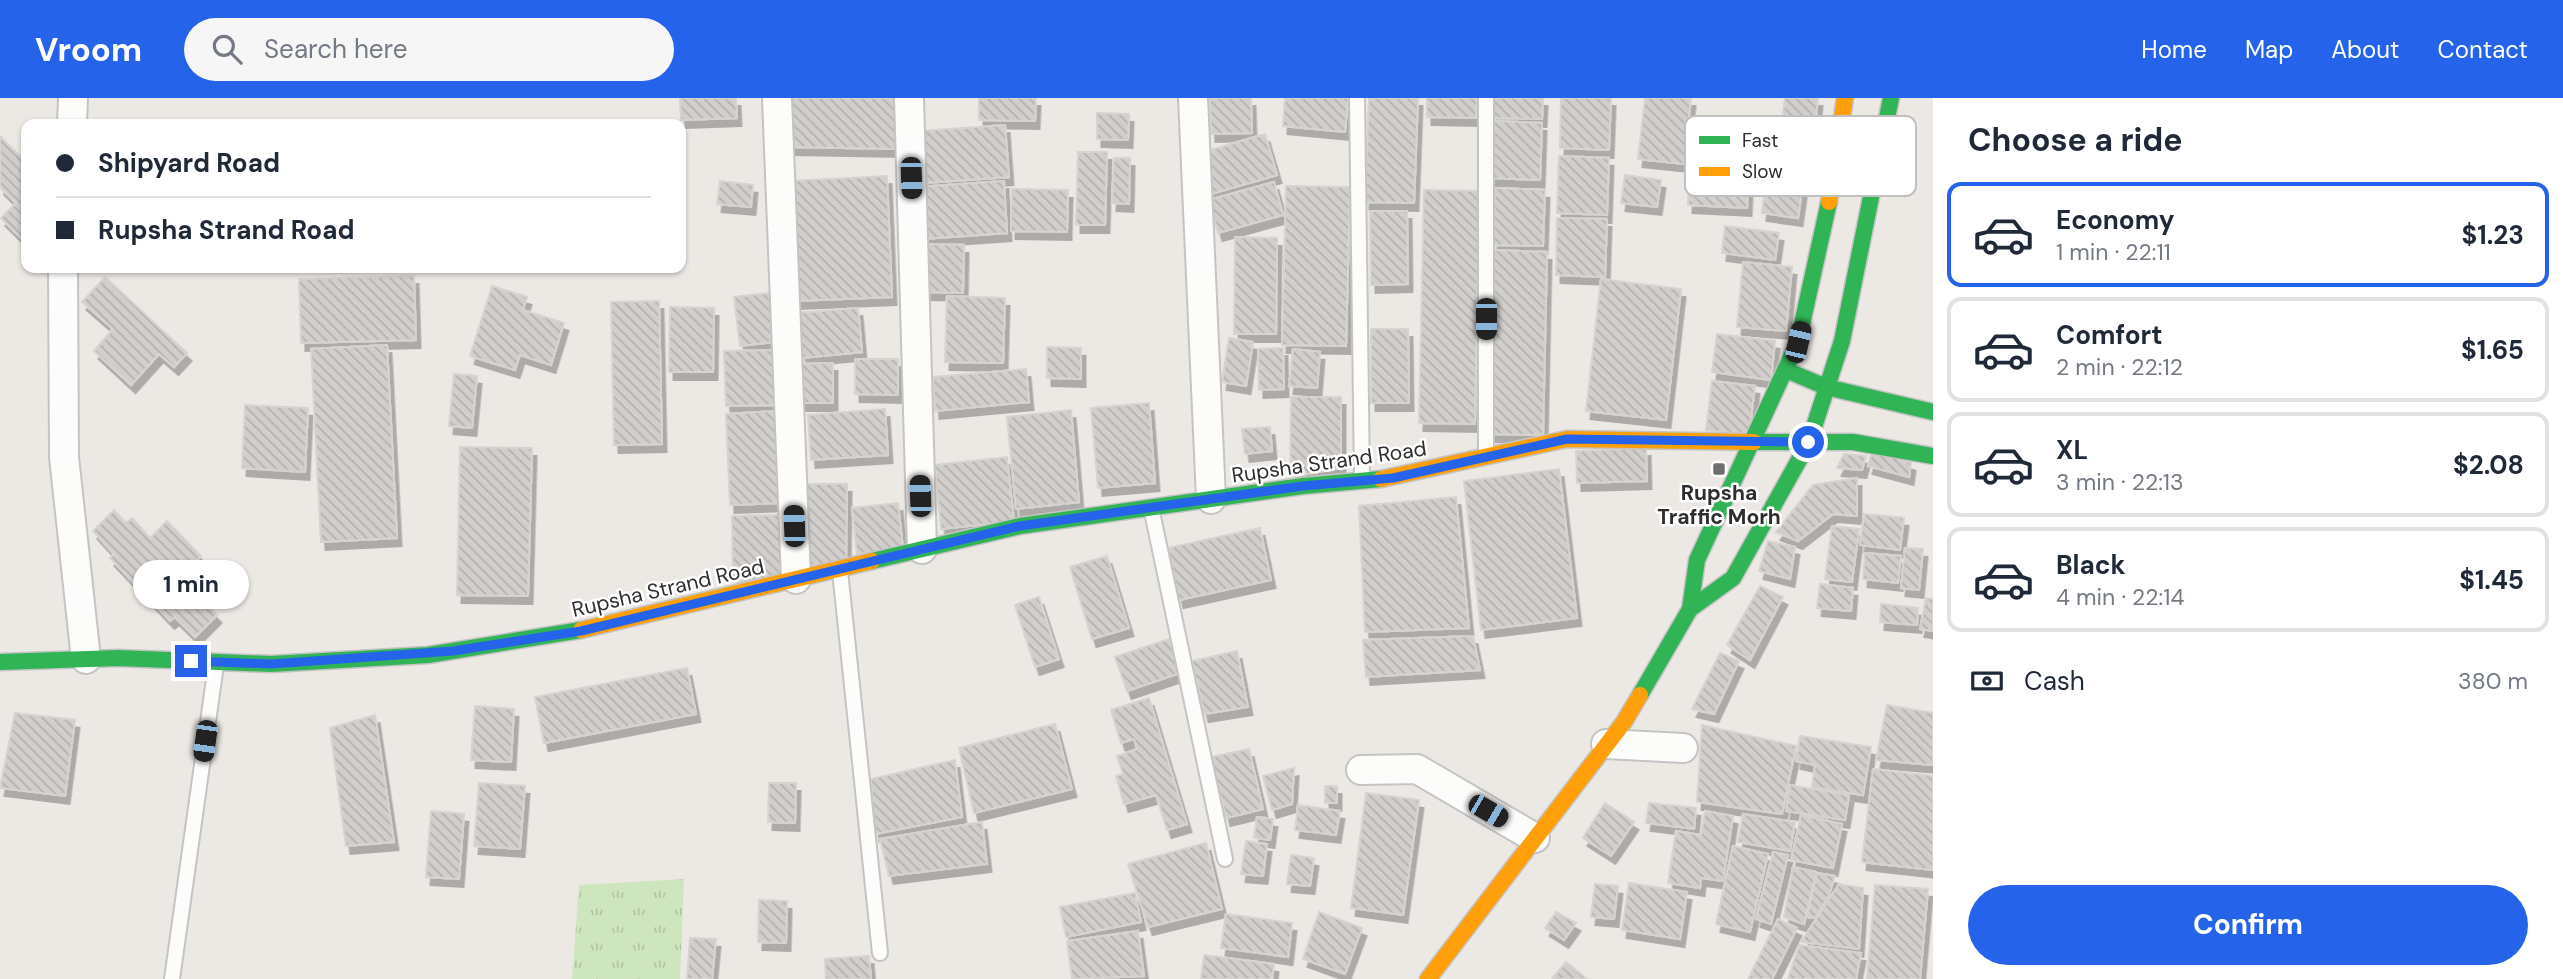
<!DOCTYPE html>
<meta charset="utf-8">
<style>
:root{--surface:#fff;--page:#f6f6f7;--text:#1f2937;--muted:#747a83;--line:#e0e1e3;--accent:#2563eb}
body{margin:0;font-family:"DM Sans",sans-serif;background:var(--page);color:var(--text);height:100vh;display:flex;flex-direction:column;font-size:26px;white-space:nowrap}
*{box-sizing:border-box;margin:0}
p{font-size:23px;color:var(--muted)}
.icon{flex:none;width:38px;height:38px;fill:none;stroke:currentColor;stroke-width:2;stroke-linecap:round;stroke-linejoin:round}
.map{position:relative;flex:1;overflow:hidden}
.details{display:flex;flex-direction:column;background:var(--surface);width:630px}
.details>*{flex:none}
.hud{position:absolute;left:21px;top:21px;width:665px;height:154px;border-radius:14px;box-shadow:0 2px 5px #0004;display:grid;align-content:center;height:154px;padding:0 35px;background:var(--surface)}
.end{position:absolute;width:32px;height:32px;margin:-16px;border:9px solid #2563eb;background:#fff;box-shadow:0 0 0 4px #fff}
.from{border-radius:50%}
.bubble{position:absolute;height:49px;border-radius:24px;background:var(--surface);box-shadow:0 2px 5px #0004;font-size:23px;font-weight:700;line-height:49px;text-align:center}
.car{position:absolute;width:21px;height:42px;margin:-21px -10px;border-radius:9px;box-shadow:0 0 5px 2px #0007;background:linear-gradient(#222 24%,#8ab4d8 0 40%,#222 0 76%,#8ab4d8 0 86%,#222 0)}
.hud b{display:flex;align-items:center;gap:24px;height:66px;font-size:26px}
.hud b+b{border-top:2px solid var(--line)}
.hud i{width:18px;height:18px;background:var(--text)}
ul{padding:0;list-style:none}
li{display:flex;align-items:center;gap:21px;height:105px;margin:0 14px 10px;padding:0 21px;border:4px solid var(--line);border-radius:14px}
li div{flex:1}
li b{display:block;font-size:26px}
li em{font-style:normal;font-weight:700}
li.selected{border-color:var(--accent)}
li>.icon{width:63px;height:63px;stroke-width:1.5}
h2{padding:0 35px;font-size:32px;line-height:84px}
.pay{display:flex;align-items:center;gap:18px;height:77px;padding:0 35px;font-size:26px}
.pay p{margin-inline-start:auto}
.primary-button{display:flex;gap:14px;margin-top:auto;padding:14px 35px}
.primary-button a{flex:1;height:80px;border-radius:42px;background:var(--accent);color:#fff;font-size:28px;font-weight:700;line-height:80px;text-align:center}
header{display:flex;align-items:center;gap:42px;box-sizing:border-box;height:98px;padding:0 35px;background:var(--accent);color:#fff}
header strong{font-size:33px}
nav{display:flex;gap:38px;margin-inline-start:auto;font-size:24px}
.search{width:490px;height:63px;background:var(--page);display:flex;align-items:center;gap:18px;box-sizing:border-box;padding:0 24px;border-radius:38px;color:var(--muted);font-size:26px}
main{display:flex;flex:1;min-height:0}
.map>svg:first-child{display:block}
.park{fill:url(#park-tufts)}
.building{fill:url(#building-back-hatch);stroke:#d7d4d0;stroke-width:2;filter:url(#shadow)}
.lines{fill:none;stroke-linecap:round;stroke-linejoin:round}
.lane-casing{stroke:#c5c4c5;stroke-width:18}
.street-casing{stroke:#c5c4c5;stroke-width:32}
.fast-casing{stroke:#c5c4c5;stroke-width:19}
.slow-casing{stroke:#c5c4c5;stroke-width:19}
.lane{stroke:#fcfcfb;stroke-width:14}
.street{stroke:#fcfcfb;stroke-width:28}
.fast{stroke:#30b455;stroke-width:16}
.slow{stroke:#ff9f0a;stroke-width:16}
.route{stroke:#2563eb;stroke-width:9}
.poi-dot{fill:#706f6e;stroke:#fff;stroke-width:2.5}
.labels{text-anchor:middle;stroke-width:5;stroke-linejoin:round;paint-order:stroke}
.street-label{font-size:21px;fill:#2e2e2e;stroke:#fff}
.poi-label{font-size:21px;font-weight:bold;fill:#2e2e2e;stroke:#fff}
.key{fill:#fff;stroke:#c0c0c0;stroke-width:2}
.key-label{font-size:19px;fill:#2e2e2e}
</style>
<header>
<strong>Vroom</strong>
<div class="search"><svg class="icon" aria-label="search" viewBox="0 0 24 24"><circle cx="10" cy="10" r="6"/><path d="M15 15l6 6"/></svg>Search here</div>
<nav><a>Home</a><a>Map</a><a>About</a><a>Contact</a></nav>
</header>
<main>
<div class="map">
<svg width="1933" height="881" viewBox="0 0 1933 881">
<defs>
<pattern id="park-tufts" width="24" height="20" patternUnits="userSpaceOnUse" patternTransform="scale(1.75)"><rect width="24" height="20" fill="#cee6be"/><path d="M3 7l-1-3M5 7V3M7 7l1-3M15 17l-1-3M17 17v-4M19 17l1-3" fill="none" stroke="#b1c6a4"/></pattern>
<pattern id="building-back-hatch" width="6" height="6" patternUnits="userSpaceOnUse" patternTransform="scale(1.75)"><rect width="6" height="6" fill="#d1cecb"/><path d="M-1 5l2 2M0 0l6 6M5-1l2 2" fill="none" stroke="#b4b1af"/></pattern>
<filter id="shadow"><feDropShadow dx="4.5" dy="8" stdDeviation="0" flood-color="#0004"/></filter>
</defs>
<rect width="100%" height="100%" fill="#ece8e4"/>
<!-- park -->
<path class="park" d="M 684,781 L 680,881 L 572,881 L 579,787 Z"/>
<!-- building -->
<g class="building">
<path d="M 680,0 L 736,0 L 737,20 L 681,22 Z"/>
<path d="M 787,0 L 900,0 L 899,51 L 786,49 Z"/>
<path d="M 979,0 L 1036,0 L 1035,23 L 979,22 Z"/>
<path d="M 1210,0 L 1251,0 L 1252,35 L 1211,36 Z"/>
<path d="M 1285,0 L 1348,0 L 1345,34 L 1283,28 Z"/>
<path d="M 1369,0 L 1418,0 L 1414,105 L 1365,104 Z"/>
<path d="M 1427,0 L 1477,0 L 1476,20 L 1427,19 Z"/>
<path d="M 1493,0 L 1543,0 L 1542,21 L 1492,20 Z"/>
<path d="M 1561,0 L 1611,0 L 1609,52 L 1560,50 Z"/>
<path d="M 1645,0 L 1691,0 L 1684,66 L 1638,61 Z"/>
<path d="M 1785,0 L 1818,0 L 1810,74 L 1776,71 Z"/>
<path d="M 1097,15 L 1129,16 L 1128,42 L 1097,41 Z"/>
<path d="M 1493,23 L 1542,25 L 1540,82 L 1491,80 Z"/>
<path d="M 1005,27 L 1009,79 L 925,85 L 921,33 Z"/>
<path d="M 1265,36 L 1277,77 L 1211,96 L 1200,55 Z"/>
<path d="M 0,38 L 26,64 L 26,140 L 24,143 L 1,120 L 16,105 L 0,89 Z"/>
<path d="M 1078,54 L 1107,54 L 1105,127 L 1076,127 Z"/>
<path d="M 1559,58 L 1609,60 L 1607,117 L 1557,115 Z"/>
<path d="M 1114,60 L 1130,60 L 1129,106 L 1112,105 Z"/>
<path d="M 1690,63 L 1749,65 L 1747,110 L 1688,107 Z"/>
<path d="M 1625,77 L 1661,82 L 1657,109 L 1621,105 Z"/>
<path d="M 887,78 L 892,199 L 795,203 L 791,83 Z"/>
<path d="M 720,83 L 753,87 L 751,109 L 717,106 Z"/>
<path d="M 1004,83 L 1007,135 L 923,141 L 919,89 Z"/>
<path d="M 1274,84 L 1283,117 L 1218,135 L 1209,102 Z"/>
<path d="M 1765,87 L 1802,92 L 1798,120 L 1762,115 Z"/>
<path d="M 1286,88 L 1350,89 L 1346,248 L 1282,247 Z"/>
<path d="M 1495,90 L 1545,92 L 1543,148 L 1493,147 Z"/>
<path d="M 1012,91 L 1068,92 L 1067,134 L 1011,133 Z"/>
<path d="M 1424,92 L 1479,93 L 1475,326 L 1419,325 Z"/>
<path d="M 1370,113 L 1407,113 L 1408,186 L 1371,187 Z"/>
<path d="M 1557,120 L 1607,121 L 1605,179 L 1556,177 Z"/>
<path d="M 1725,128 L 1779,135 L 1775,162 L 1722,155 Z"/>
<path d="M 1235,139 L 1277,140 L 1276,236 L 1234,236 Z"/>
<path d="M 926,146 L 964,147 L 963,195 L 925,194 Z"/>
<path d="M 1494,152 L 1547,154 L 1543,337 L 1490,336 Z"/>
<path d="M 1743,164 L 1792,169 L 1786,233 L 1737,229 Z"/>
<path d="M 414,178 L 416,242 L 301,245 L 299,181 Z"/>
<path d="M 105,179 L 187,255 L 174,269 L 159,256 L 131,287 L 94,253 L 113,231 L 82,204 Z"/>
<path d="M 1601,181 L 1681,191 L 1666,322 L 1586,313 Z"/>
<path d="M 492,188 L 527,199 L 523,212 L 564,225 L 551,267 L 520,257 L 515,272 L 470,258 Z"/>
<path d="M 769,195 L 774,244 L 740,248 L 734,199 Z"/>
<path d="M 947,198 L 1005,200 L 1003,265 L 945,264 Z"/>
<path d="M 659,203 L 662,346 L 614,347 L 611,204 Z"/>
<path d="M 670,209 L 714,210 L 713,274 L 669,274 Z"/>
<path d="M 858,210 L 862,254 L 802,260 L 797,215 Z"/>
<path d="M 1371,231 L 1408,231 L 1409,305 L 1371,305 Z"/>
<path d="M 1717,236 L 1775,243 L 1771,282 L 1712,274 Z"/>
<path d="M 1229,240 L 1253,244 L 1246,288 L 1222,284 Z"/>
<path d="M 387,247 L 397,440 L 321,444 L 311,251 Z"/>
<path d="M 1047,249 L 1081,250 L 1081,281 L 1047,280 Z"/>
<path d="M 1283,250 L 1284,291 L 1259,292 L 1258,251 Z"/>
<path d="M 1293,251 L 1320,254 L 1317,290 L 1289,288 Z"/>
<path d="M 775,252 L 777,307 L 726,308 L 724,253 Z"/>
<path d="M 855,261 L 898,261 L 898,297 L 855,296 Z"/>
<path d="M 833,265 L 833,305 L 796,305 L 796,266 Z"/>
<path d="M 1026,271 L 1029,304 L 935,313 L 933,279 Z"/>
<path d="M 454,276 L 477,278 L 472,330 L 449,328 Z"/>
<path d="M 1712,283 L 1755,288 L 1749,337 L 1706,332 Z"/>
<path d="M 1291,299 L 1341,299 L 1341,370 L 1290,379 Z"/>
<path d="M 1149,305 L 1155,385 L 1098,390 L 1091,310 Z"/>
<path d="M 245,307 L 308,310 L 305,374 L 242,370 Z"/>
<path d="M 885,311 L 888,357 L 811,362 L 808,317 Z"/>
<path d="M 1071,312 L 1079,404 L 1016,411 L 1007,319 Z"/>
<path d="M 777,313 L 781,405 L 730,407 L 726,316 Z"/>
<path d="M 1270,329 L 1272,353 L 1245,356 L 1242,331 Z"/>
<path d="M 460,349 L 532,350 L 528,498 L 457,497 Z"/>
<path d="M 1646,350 L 1647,383 L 1577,385 L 1576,353 Z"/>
<path d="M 1873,350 L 1911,365 L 1909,379 L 1868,368 Z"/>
<path d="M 1844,356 L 1866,358 L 1862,372 L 1837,370 Z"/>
<path d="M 1007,359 L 1014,423 L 941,431 L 935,367 Z"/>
<path d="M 1559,371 L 1577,520 L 1481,532 L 1464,383 Z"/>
<path d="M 1857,380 L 1857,418 L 1833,416 L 1798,443 L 1776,434 L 1813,387 Z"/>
<path d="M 798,386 L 847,386 L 846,467 L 798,467 Z"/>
<path d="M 1456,399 L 1469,530 L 1365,534 L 1359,408 Z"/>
<path d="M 898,405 L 903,451 L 857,456 L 852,410 Z"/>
<path d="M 114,412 L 126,425 L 132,420 L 150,440 L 167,423 L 201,458 L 180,479 L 217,517 L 195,539 L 175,519 L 170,523 L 110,460 L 114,456 L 93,433 Z"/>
<path d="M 1864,416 L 1904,420 L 1900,452 L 1860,447 Z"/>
<path d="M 780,417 L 781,482 L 733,484 L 732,418 Z"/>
<path d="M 1832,428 L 1859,431 L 1852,484 L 1825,481 Z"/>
<path d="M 1260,430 L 1271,482 L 1179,502 L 1168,450 Z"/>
<path d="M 1768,443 L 1795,449 L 1790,481 L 1759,473 Z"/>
<path d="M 1905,450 L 1923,451 L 1919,492 L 1901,490 Z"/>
<path d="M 1865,455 L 1901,458 L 1898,485 L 1863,481 Z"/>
<path d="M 1107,458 L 1129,530 L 1092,541 L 1070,469 Z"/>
<path d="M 1820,486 L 1853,490 L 1851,513 L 1817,510 Z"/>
<path d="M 1760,488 L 1783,499 L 1750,562 L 1727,547 Z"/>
<path d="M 1039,499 L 1059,561 L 1035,569 L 1015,507 Z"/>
<path d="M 1926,500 L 1933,501 L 1933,533 L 1920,531 Z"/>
<path d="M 1881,506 L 1918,510 L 1917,527 L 1880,524 Z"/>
<path d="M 1473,538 L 1480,572 L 1366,579 L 1363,542 Z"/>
<path d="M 1169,541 L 1180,575 L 1127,593 L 1115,559 Z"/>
<path d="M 1237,553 L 1248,609 L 1204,616 L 1192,563 Z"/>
<path d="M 1720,555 L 1739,563 L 1714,616 L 1692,611 Z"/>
<path d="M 687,570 L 696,616 L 544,645 L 535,599 Z"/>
<path d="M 1149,600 L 1187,726 L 1167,732 L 1156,697 L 1124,706 L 1116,678 L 1123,676 L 1117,658 L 1137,651 L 1134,641 L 1121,645 L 1111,612 Z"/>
<path d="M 1887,607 L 1933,615 L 1933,667 L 1876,662 Z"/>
<path d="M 475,608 L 514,611 L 511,664 L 471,662 Z"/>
<path d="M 15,615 L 75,622 L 65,698 L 0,690 Z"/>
<path d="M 375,617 L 394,744 L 346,748 L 330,630 Z"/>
<path d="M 1055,626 L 1072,691 L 974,715 L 959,650 Z"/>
<path d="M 1702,627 L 1796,648 L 1782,716 L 1697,704 Z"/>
<path d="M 1800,638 L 1871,649 L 1863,697 L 1812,689 L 1815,667 L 1796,663 Z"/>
<path d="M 1249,651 L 1263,711 L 1226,720 L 1211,659 Z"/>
<path d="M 955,662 L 962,719 L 875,736 L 871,681 Z"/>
<path d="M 1294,670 L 1292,706 L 1272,712 L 1263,678 Z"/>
<path d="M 1873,671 L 1933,678 L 1933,772 L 1862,764 Z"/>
<path d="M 479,685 L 525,688 L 520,751 L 474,748 Z"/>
<path d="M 769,685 L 796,685 L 795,725 L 768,724 Z"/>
<path d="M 1790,687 L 1849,697 L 1845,722 L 1786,713 Z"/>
<rect x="1325" y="688" width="12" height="17"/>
<path d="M 1366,695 L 1419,702 L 1403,817 L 1351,810 Z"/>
<path d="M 1605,705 L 1634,724 L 1611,758 L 1583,740 Z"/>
<path d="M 1649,705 L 1696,710 L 1694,731 L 1646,725 Z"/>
<path d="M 1298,707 L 1340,713 L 1336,737 L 1295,732 Z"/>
<path d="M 431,713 L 464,716 L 459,781 L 426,779 Z"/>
<path d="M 1705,713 L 1733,718 L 1723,783 L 1701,780 L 1700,790 L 1668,785 L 1676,733 L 1701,737 Z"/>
<path d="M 1743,716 L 1795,724 L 1790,753 L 1738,744 Z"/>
<path d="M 1801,717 L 1842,726 L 1833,770 L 1791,762 Z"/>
<path d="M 1257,719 L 1273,721 L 1270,742 L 1254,740 Z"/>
<path d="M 982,724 L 987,766 L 889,778 L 880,741 Z"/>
<path d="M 1246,743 L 1267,746 L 1263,778 L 1241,776 Z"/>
<path d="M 1206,745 L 1222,811 L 1148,829 L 1128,766 Z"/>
<path d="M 1733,748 L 1768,756 L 1750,834 L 1716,826 Z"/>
<path d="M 1773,754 L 1788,757 L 1771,826 L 1756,821 Z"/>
<path d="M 1291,757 L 1314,760 L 1310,788 L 1287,786 Z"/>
<path d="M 1793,769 L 1816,774 L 1804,826 L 1784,819 Z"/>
<path d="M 1817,775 L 1835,778 L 1829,797 L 1815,820 L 1807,819 Z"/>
<path d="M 1629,785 L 1687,794 L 1680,841 L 1622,832 Z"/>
<path d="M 1595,786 L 1618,788 L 1614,821 L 1591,819 Z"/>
<path d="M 1839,786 L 1863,790 L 1859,851 L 1801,844 Z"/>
<path d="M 1875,787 L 1928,791 L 1920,881 L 1867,881 Z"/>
<path d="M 1135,795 L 1141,824 L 1066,839 L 1060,809 Z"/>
<path d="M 759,802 L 787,803 L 786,845 L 758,844 Z"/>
<path d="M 1319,814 L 1362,830 L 1345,876 L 1303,861 Z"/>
<path d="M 1556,814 L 1576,825 L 1564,842 L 1545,830 Z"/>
<path d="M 1226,816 L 1292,825 L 1288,859 L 1221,850 Z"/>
<path d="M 1778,821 L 1797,830 L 1772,881 L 1748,881 Z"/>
<path d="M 1138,833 L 1144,878 L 1072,881 L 1067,843 Z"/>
<path d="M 690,840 L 716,841 L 712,881 L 687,881 Z"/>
<path d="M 1799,847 L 1861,855 L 1856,881 L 1788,881 Z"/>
<path d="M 1204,857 L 1274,866 L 1272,881 L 1201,881 Z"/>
<path d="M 869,858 L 871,881 L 826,881 L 825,861 Z"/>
<path d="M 1566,864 L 1587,881 L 1552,881 Z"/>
</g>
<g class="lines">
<!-- lane casing -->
<g class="lane-casing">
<g id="lane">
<path d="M 1357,0 L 1362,381"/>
<path d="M 1486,0 L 1486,356"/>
<path d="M 1151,409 L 1225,761"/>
<path d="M 840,473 L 880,855"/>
<path d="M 172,881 L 216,567"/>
</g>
</g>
<!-- street casing -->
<g class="street-casing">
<g id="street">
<path d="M 777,0 L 796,481"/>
<path d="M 909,0 L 922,451"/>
<path d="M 1193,0 L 1211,401"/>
<path d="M 72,26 L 73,0"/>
<path d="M 63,170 L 64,359 L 86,561"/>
<path d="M 1606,646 L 1683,650"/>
<path d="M 1361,672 L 1417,671 L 1535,740"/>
</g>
</g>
<!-- fast casing -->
<g class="fast-casing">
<g id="fast">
<path d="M 1786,272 L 1826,289 L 1933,314"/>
<path d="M 1754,344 L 1853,344 L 1933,358"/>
<path d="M 872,463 L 1020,428 L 1303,388 L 1381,381"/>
<path d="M 1690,511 L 1733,480 L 1809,344 L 1842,243 L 1891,0"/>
<path d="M 0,564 L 118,560 L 271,566 L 428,557 L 581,532"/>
<path d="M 1640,597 L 1690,511 L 1697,462 L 1798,244 L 1829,104"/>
</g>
</g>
<!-- slow casing -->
<g class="slow-casing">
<g id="slow">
<path d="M 1829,104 L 1845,0"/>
<path d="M 1381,381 L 1567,341 L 1754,344"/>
<path d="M 581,532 L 872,463"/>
<path d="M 1428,881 L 1624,624 L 1640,597"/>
</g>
</g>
<!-- lane -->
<use href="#lane" class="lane"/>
<!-- street -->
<use href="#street" class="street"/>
<!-- fast -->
<use href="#fast" class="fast"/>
<!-- slow -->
<use href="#slow" class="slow"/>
</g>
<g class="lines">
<!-- route -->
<path class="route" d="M 191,563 L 271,566 L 453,553 L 581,533 L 1020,428 L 1303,388 L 1393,380 L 1567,341 L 1808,344"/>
</g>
<!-- markers -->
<rect class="poi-dot" x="1712" y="364" width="14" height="14" rx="3.5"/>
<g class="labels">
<!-- street labels -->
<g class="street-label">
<text transform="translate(1329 364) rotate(-8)" y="7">Rupsha Strand Road</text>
<text transform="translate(668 490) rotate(-13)" y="7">Rupsha Strand Road</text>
</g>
<!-- poi labels -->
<g class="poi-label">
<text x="1719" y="402">Rupsha<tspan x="1719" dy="24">Traffic Morh</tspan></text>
</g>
</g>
<!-- legend -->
<rect x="1685" y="18" width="231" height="80" rx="10" class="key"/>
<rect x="1699" y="38" width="31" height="8" fill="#30b455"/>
<rect x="1699" y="69" width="31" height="9" fill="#ff9f0a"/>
<g class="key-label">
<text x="1742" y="49">Fast</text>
<text x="1742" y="80">Slow</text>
</g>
</svg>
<i class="end from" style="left:1808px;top:344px"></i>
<i class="end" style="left:191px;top:563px"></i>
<div class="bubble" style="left:133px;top:462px;width:116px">1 min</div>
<i class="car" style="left:911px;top:80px;rotate:178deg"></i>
<i class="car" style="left:1486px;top:221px;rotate:180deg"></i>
<i class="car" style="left:1798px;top:244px;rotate:13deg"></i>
<i class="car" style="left:920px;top:398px;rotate:358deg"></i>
<i class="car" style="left:794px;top:428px;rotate:358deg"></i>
<i class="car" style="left:205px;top:643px;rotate:188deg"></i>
<i class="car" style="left:1488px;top:713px;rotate:120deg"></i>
<div class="hud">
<b><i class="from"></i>Shipyard Road</b>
<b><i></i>Rupsha Strand Road</b>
</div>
</div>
<section class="details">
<h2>Choose a ride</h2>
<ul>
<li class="selected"><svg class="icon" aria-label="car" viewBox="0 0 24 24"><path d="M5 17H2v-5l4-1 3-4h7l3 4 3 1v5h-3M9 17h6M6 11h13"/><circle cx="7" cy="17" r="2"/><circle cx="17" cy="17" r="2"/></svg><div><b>Economy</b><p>1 min · 22:11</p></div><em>$1.23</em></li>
<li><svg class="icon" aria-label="car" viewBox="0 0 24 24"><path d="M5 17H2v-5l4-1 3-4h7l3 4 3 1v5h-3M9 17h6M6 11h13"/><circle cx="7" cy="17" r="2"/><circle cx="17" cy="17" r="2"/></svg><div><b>Comfort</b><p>2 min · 22:12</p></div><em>$1.65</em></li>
<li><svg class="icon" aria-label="car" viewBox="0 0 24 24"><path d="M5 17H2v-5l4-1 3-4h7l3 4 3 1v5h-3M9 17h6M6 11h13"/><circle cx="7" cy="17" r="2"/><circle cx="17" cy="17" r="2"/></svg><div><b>XL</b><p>3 min · 22:13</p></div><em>$2.08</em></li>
<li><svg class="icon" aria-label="car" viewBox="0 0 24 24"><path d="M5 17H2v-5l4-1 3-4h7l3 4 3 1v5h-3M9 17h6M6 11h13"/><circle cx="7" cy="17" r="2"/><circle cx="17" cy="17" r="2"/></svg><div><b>Black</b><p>4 min · 22:14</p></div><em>$1.45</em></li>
</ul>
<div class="pay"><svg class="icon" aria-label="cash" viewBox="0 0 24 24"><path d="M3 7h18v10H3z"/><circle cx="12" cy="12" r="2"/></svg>Cash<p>380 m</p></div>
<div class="primary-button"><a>Confirm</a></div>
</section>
</main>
